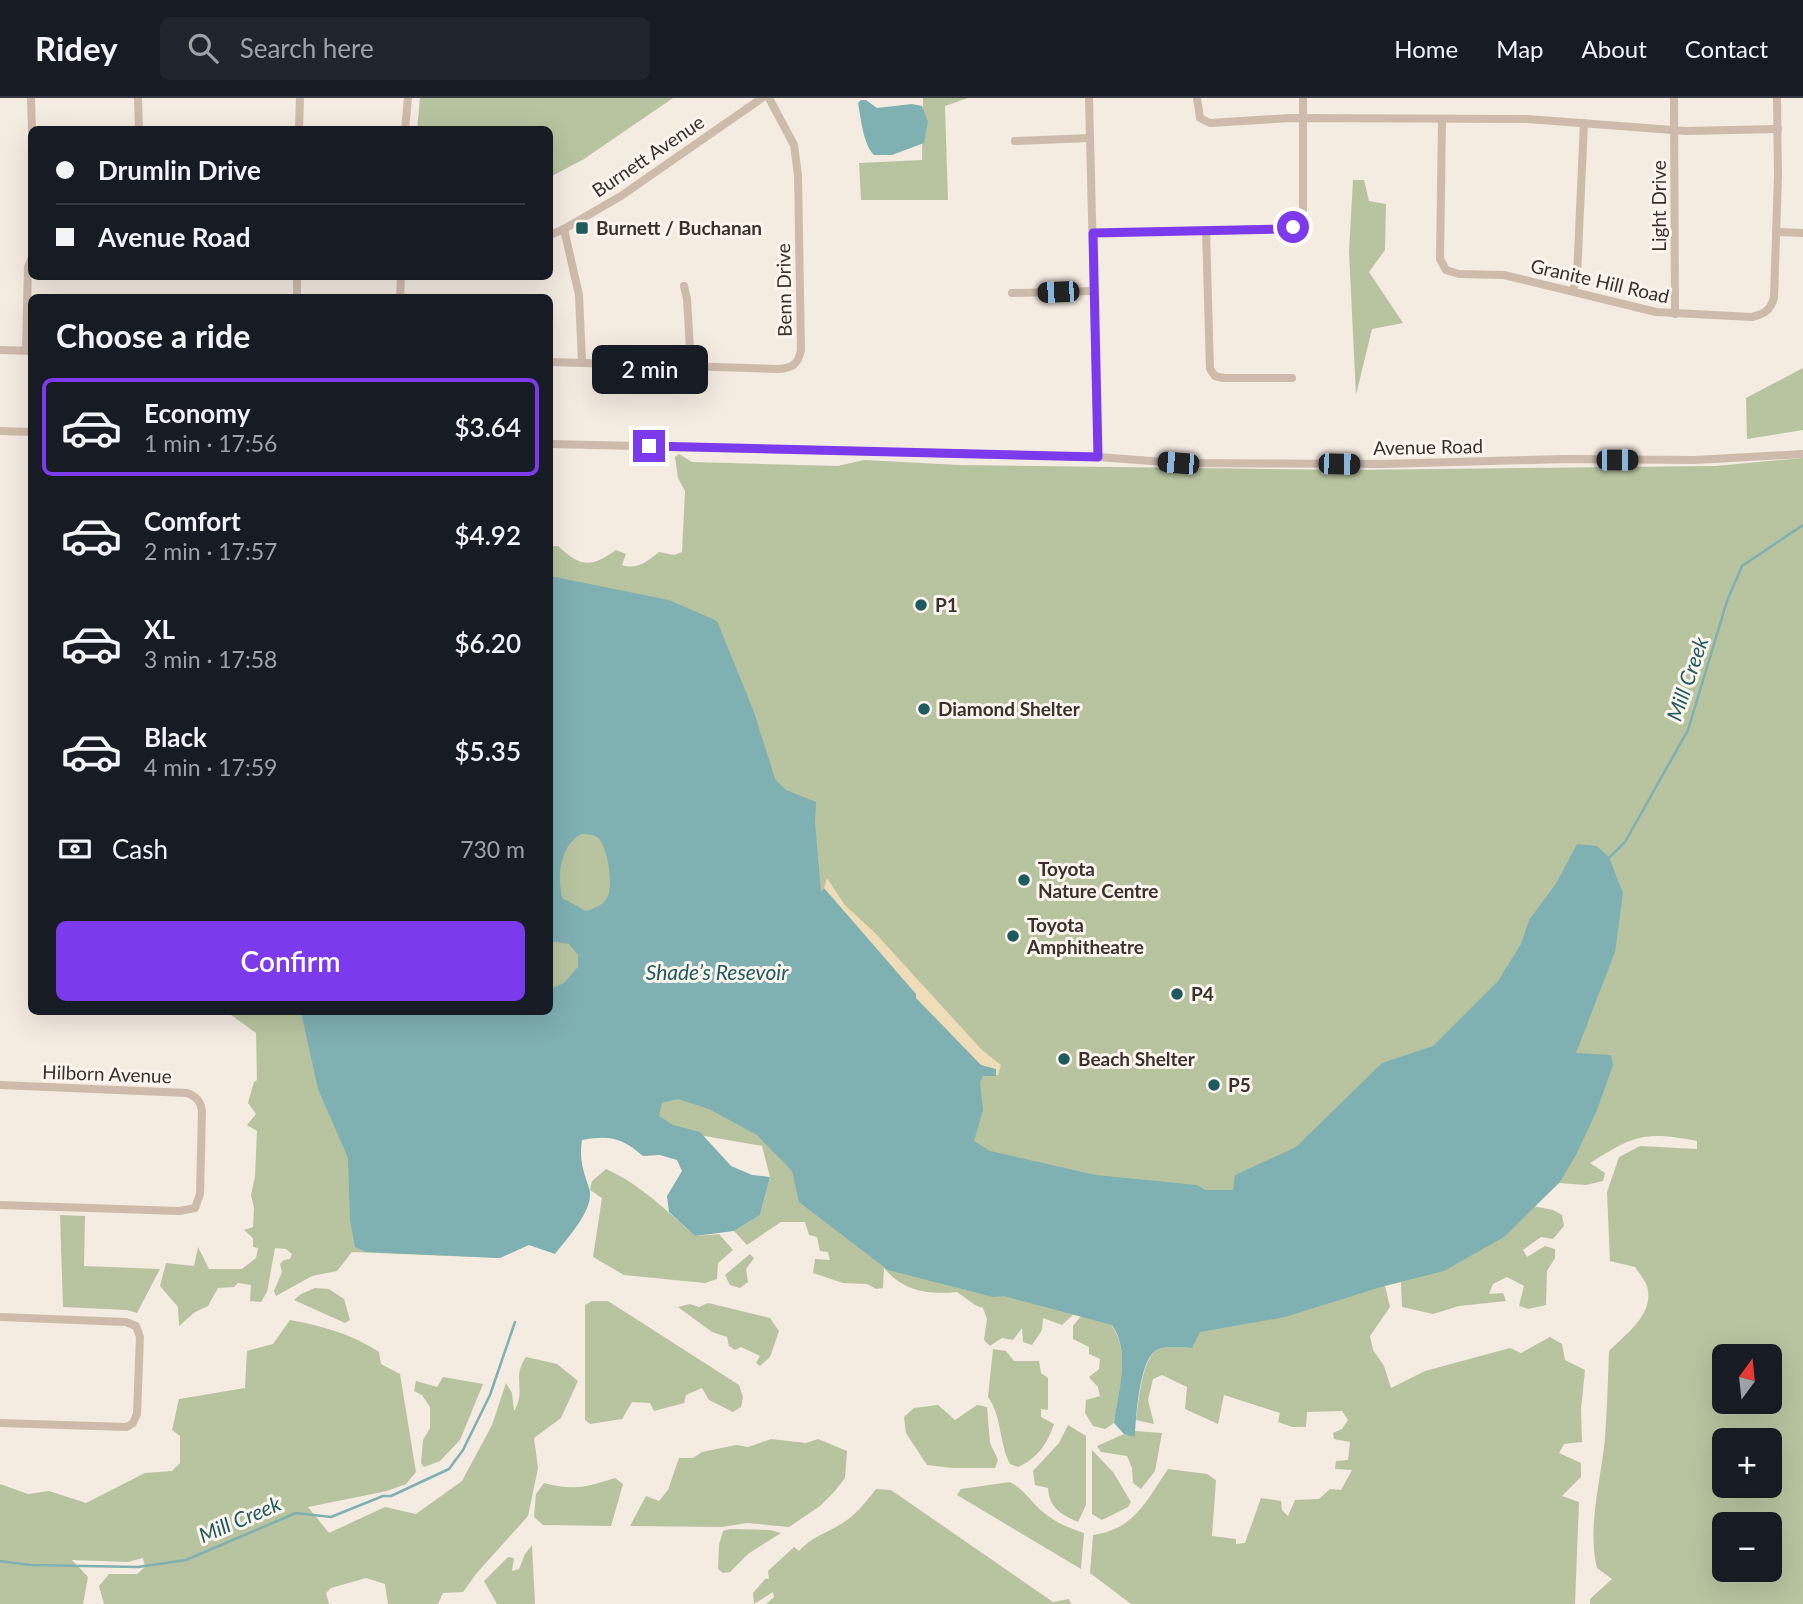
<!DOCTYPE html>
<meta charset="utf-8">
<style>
:root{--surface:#171b24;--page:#20242c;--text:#f1f3f6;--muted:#9ea1a6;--line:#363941;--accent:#7c3aed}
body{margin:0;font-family:Lato,sans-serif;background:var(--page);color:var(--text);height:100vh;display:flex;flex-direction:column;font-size:26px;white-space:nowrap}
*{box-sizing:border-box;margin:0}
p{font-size:23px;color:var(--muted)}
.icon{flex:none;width:38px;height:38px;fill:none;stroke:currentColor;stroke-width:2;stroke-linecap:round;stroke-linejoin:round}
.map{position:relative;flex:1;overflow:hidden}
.side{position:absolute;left:28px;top:196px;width:525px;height:721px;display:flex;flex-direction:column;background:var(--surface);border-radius:10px;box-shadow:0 7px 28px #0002}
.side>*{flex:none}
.guide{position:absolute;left:28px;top:28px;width:525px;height:154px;border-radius:10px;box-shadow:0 7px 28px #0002;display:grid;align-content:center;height:154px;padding:0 28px;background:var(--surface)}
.needle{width:46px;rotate:15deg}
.fabs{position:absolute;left:1712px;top:1246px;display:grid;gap:14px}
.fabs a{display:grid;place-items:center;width:70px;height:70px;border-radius:10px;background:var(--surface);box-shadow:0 7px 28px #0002;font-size:35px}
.end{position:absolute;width:32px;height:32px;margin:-16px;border:9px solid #7c3aed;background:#fff;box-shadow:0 0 0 4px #fff}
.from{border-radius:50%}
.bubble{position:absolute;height:49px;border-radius:10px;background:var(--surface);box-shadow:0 7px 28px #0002;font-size:23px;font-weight:600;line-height:49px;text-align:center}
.car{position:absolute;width:21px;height:42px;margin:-21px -10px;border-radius:9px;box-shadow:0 0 5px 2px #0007;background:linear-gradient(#222 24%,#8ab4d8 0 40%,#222 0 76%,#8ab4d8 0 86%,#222 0)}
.guide b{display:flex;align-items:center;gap:24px;height:66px;font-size:26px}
.guide b+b{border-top:2px solid var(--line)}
.guide i{width:18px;height:18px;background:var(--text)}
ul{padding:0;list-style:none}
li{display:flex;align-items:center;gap:21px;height:98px;margin:0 14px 10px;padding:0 14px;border:4px solid transparent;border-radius:10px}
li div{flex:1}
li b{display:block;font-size:26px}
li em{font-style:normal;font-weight:600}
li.selected{border-color:var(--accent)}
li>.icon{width:63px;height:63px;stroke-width:1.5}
h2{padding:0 28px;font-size:32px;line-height:84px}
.pay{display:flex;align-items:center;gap:18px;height:77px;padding:0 28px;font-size:26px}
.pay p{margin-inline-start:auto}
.action{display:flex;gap:14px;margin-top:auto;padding:14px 28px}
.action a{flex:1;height:80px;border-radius:10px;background:var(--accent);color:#fff;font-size:28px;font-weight:600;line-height:80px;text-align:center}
header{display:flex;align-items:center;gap:42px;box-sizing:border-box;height:98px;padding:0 35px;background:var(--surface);border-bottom:2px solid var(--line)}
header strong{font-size:33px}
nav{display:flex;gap:38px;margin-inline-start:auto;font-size:24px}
.search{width:490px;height:63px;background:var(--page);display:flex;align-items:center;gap:18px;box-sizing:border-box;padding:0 24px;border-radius:10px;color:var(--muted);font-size:26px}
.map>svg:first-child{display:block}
.green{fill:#b8c4a0;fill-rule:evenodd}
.sand{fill:#efdcb8}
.water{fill:#7fb0b2;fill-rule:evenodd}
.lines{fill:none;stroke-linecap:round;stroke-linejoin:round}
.stream{stroke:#7fb0b2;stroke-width:2.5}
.minor{stroke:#cdbbac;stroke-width:8}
.route{stroke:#7c3aed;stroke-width:9}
.poi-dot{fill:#1f5a5e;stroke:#fbf5ee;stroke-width:2.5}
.labels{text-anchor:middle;stroke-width:6;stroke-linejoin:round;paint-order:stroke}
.street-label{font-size:19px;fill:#3b302b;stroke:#fbf5ee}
.poi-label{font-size:19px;font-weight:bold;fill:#3b302b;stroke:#fbf5ee;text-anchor:start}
.water-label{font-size:21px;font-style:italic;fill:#1f5a5e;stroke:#fbf5ee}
</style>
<header>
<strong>Ridey</strong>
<div class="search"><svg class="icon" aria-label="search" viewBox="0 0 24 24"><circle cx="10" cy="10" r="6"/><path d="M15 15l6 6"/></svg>Search here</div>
<nav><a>Home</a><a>Map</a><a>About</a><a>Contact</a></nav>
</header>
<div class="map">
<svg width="1803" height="1506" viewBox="0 0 1803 1506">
<rect width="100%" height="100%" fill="#f4ebe1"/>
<!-- green -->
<g class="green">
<path d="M 420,0 L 673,0 L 584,61 L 550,79 L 550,32 L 417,32 Z"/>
<path d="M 923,0 L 968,0 L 945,8 L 948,102 L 861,102 L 859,65 L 922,62 Z"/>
<path d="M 1353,82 L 1364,82 L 1369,103 L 1386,106 L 1385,152 L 1369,174 L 1403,225 L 1372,231 L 1356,297 L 1349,154 Z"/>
<path d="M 1803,270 L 1803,332 L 1747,341 L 1746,300 Z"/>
<path d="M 679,356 L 692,364 L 838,368 L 864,362 L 960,367 L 1346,372 L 1716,368 L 1803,360 L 1803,1506 L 1590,1506 L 1590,1501 L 1612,1481 L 1597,1470 C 1587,1428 1601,1383 1605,1340 C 1607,1311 1608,1282 1609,1253 C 1626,1236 1655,1216 1647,1188 C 1644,1181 1639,1175 1635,1169 L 1610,1163 L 1607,1094 L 1619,1059 L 1640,1048 L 1697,1051 L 1697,1043 C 1644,1033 1635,1037 1590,1065 L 1605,1075 L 1603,1083 L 1586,1087 L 1559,1085 L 1533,1108 L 1553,1112 L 1562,1117 L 1564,1128 L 1553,1141 L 1541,1139 L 1523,1152 L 1527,1159 L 1545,1148 L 1555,1151 L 1555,1160 L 1547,1173 L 1546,1207 L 1528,1211 L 1519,1208 L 1524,1188 L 1507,1179 L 1493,1186 L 1489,1196 L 1503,1195 L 1506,1203 L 1459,1208 L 1433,1216 L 1402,1209 L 1401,1184 L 1385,1188 L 1390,1209 L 1370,1238 L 1373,1252 L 1384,1268 L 1391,1290 L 1425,1273 L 1510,1250 L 1521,1255 L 1550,1239 L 1562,1246 L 1565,1262 L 1585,1272 L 1581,1311 L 1582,1344 L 1564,1346 L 1559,1355 L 1581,1365 L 1581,1379 L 1562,1398 L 1579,1404 L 1575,1506 L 1131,1506 L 1090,1475 L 1093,1437 C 1135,1431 1146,1403 1168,1371 L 1207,1376 L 1216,1382 L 1212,1438 L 1236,1441 L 1236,1446 L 1245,1445 L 1261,1400 L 1281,1403 L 1282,1412 L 1288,1418 L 1295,1402 L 1319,1401 L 1330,1391 L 1341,1392 L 1352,1372 L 1335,1371 L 1336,1363 L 1348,1362 L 1350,1344 L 1334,1341 L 1333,1335 L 1342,1331 L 1348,1322 L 1342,1313 L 1307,1314 L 1306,1329 L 1292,1329 L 1278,1324 L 1280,1315 L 1224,1297 L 1218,1326 L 1185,1311 L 1187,1289 L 1162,1277 L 1153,1281 L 1148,1302 L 1154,1326 L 1136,1322 C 1138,1307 1142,1257 1159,1251 C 1168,1248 1182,1250 1192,1250 L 1112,1228 C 1131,1255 1118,1294 1114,1325 L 1105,1331 L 1093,1328 L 1085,1315 L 1086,1302 L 1100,1298 L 1098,1289 L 1089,1279 L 1099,1271 L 1100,1261 L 1089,1256 L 1089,1249 L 1073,1241 L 1073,1228 L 1081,1218 L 1074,1216 L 1062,1227 L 1043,1220 L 1042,1232 L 1032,1247 L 1023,1244 L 1022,1230 L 1013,1242 L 1002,1240 L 990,1248 L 984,1242 L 987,1221 L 983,1210 L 975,1207 L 957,1194 C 928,1197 903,1193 884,1170 L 883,1190 L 876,1191 L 867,1186 L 843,1185 L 813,1175 L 815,1161 L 830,1162 L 828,1154 L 820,1153 L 817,1139 L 809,1137 L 805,1124 L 781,1124 L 747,1147 L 734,1133 L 760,1117 L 770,1079 L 762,1048 L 595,1019 L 500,1160 L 352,1154 L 337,1173 L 312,1178 L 276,1198 L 274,1193 L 282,1174 L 280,1166 L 284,1162 L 290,1161 L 292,1156 L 286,1151 L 275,1150 L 267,1194 L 261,1204 L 250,1203 L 251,1187 L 238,1185 L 234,1189 L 218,1190 L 208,1208 L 195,1214 L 179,1228 L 178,1209 L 160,1188 L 166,1165 L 194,1168 L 198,1149 L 209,1171 L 242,1171 L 256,1160 L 258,1150 L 253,1149 L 253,1140 L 244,1132 L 253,1129 L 254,1110 L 251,1097 L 255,1078 L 257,1033 L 247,1027 L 256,1016 L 248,1005 L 254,984 L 257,982 L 256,935 L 227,914 L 550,914 L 550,448 L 558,448 C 580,469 591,470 616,452 L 626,456 L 622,467 C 638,472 646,464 659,454 L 674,457 L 682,454 L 685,393 L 678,380 L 675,359 ZM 1724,1258 L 1769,1258 L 1769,1304 L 1724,1304 ZM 1724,1342 L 1769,1342 L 1769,1388 L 1724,1388 ZM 1724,1426 L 1769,1426 L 1769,1472 L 1724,1472 Z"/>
<path d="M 606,1071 C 640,1086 667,1113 695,1138 L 719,1136 L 733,1152 L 718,1165 L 717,1181 L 705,1185 L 624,1177 L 593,1159 L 602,1100 L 590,1092 L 592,1083 Z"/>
<path d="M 60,1117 L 85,1118 L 84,1168 L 160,1171 L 137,1215 L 127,1212 L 63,1209 Z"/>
<path d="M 750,1156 L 754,1160 L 746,1171 L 748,1184 L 740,1190 L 730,1187 L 725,1177 Z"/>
<path d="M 315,1190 L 329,1191 L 344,1201 L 350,1222 L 345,1225 L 294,1202 L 301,1196 Z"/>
<path d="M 592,1203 L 608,1203 L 739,1287 L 743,1299 L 741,1309 L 733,1314 L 709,1302 L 702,1290 L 686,1297 L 684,1305 L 654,1313 L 650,1305 L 632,1304 L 622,1321 L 590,1326 L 585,1322 L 585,1207 Z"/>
<path d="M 708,1205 L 770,1220 L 779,1233 L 770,1259 L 760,1268 L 756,1265 L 760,1258 L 741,1249 L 735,1252 L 729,1248 L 727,1239 L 712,1234 L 678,1209 L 690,1206 L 699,1209 Z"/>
<path d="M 290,1222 C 322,1228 352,1236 379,1254 L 381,1266 L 400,1276 L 416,1374 L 406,1386 L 387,1393 L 308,1409 L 329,1435 L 385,1409 L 416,1416 L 462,1383 L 492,1327 L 506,1285 L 512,1295 L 514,1313 C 527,1293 511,1280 526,1259 L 557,1266 L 578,1283 L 561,1320 L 534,1340 L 538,1370 L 528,1418 L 476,1476 L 463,1494 L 443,1495 L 438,1506 L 388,1506 L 385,1486 L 366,1480 L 331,1490 L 326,1495 L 329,1506 L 104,1506 L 99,1488 L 109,1476 L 137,1476 L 145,1469 L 143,1460 L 128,1464 L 72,1462 L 88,1479 L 83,1506 L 0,1506 L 0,1386 L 28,1396 L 49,1393 L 86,1405 L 145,1375 L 172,1373 L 180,1365 L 180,1338 L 172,1332 L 179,1301 L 245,1290 L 247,1253 L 273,1246 Z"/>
<path d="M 993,1251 L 1006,1253 L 1014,1263 L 1039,1263 L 1041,1275 L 1048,1280 L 1048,1312 L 1041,1311 L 1041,1319 L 1054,1326 C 1047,1346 1038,1360 1018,1369 L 1010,1366 C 999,1345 1002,1318 988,1299 Z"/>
<path d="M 443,1279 L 483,1286 L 460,1342 L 440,1363 L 424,1369 L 421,1365 L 423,1342 L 430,1330 L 430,1309 L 422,1297 L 414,1293 L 416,1283 L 437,1289 Z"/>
<path d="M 938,1307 L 955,1322 L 977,1307 L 987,1309 L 990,1345 L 998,1362 L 995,1370 L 952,1370 L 927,1367 L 906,1335 L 904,1319 L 914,1310 Z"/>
<path d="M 1068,1327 L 1086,1338 L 1086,1407 L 1078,1424 C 1062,1417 1049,1410 1048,1390 L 1035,1387 L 1033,1373 L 1059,1345 Z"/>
<path d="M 1135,1333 L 1162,1335 L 1155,1373 L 1141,1391 L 1133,1385 L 1132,1370 L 1127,1358 L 1101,1354 L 1097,1348 L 1124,1336 L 1134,1338 Z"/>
<path d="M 771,1341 L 806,1345 L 818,1341 L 847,1353 L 845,1380 L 835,1393 L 820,1408 L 789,1429 L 747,1425 L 722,1429 L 630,1428 L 646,1398 L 659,1403 L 668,1392 L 679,1360 L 693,1360 L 702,1354 L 736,1347 L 748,1349 Z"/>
<path d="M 1092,1352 L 1113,1374 L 1131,1404 L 1128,1409 L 1102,1422 L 1092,1416 Z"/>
<path d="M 615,1380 L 623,1386 L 611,1428 L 543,1427 L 534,1419 L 536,1396 L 544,1385 C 573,1393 587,1389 615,1380 Z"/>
<path d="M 1010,1384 C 1025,1392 1031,1404 1043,1414 C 1056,1425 1069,1430 1084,1435 L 1081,1471 L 957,1397 L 961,1391 Z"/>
<path d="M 876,1391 L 891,1392 L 1053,1504 L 1069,1501 L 1071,1506 L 766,1506 L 774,1499 L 773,1494 L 754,1506 L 753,1495 L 765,1481 L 769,1481 L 768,1473 L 794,1449 L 799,1453 C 811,1439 825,1436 841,1426 C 856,1417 865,1405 876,1391 Z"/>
<path d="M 730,1431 L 770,1432 L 781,1435 L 748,1456 L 730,1474 L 723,1475 L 718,1471 L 719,1447 L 723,1433 Z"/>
<path d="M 532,1447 L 535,1506 L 497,1506 L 484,1483 L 508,1459 L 514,1460 L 512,1473 L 519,1471 L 525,1456 Z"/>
</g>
<!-- sand -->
<path class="sand" d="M 827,780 L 844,806 L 876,836 L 982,952 L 1001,967 L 998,977 L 975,978 L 822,797 Z"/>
<!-- water -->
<g class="water">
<path d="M 861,2 L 866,2 L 877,10 L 912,6 L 922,8 L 928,24 L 924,45 L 892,57 L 874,57 C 863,46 861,20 858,5 Z"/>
<path d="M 550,478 L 669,502 L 717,523 L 754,614 L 775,681 L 786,692 L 816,704 L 815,724 L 821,794 L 824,790 L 916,896 L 916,900 L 981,967 L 996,971 L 996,978 L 983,978 L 980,984 L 983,1012 L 974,1043 L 990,1053 L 1096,1077 L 1197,1087 L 1205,1092 L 1233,1092 L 1235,1077 L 1296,1049 L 1382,965 L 1433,948 L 1498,883 L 1521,846 L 1529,822 L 1557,784 L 1577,746 L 1597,748 L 1609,759 L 1623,795 L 1615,854 L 1576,955 L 1611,957 L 1613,967 L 1597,1012 L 1576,1057 L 1559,1085 L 1504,1139 L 1444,1173 L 1384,1188 L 1285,1219 L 1200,1234 L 1192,1250 C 1182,1250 1168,1248 1159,1251 C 1139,1257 1136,1321 1135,1339 L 1124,1336 L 1114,1325 C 1118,1293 1131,1254 1112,1227 L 1004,1198 L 993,1199 L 888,1172 L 799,1104 L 792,1073 L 757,1037 L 709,1011 L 678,1001 L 662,1005 L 659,1018 L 673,1027 L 700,1034 L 731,1068 L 752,1077 L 770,1079 L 760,1117 L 734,1133 L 695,1138 L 669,1114 L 667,1098 L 682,1073 L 677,1062 L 660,1057 L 643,1058 C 622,1040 610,1037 582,1042 C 579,1061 583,1072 589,1090 C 596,1110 567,1140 555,1156 L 529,1147 L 500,1160 L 366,1154 L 355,1149 L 350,1122 L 348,1060 L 318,991 L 301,914 L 550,914 L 550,891 L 564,885 L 578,869 L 578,857 L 569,846 L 550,843 ZM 581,736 C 586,736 592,736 597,739 C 608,747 613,786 608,798 C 605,806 594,811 586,813 L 562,800 C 557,778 560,748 581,736 Z"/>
</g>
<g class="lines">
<!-- stream -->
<g class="stream">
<path d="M 1608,761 L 1625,744 L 1688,632 L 1727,503 L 1742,468 L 1803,427"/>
<path d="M 0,1463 L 30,1467 L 138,1469 L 186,1462 L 296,1415 L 331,1419 L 383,1398 L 391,1398 L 449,1371 L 463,1352 L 490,1297 L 515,1224"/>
</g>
<!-- minor -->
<g class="minor">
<path d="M 31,0 L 32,32"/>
<path d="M 138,0 L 139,32"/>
<path d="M 1089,0 L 1098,359"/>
<path d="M 1197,0 L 1200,20 L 1210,25 L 1290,20 L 1527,21 L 1686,33 L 1778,31"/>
<path d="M 1674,0 L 1675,216"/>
<path d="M 1442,21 L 1440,161 L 1446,172 L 1459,176 L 1504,177 L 1656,214 L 1752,219 C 1764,216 1770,213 1774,200 L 1778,77 L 1777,0"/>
<path d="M 299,32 L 300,0"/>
<path d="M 405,32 L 408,0"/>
<path d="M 1015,43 L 1090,40"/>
<path d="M 564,131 L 579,197 L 582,264"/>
<path d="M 1206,132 L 1210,271 L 1215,278 L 1223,280 L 1292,280"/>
<path d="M 1776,134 L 1803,135"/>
<path d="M 1093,135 L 1281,131 C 1294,128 1299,125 1303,112 L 1303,0"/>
<path d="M 550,137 L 564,131 L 621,98 L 762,0"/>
<path d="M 684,188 L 687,201 L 691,268"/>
<path d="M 1573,192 L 1577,178 L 1584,25"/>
<path d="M 1012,195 L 1094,193"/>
<path d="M 297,200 L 297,178"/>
<path d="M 400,200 L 401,178"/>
<path d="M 0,252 L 32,253"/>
<path d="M 26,252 L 28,169 L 32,159"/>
<path d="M 550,264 L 778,271 C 792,270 798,267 801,252 L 798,77 L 794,47 L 769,0"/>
<path d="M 0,333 L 32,334"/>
<path d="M 550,346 L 1098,359 L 1178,365 L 1383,366 L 1565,361 L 1695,362 L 1803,356"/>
<path d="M 0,987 L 187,995 C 197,999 200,1003 202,1012 L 200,1096 L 195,1110 L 179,1113 L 0,1107"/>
<path d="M 0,1219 L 126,1224 L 136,1228 L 140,1239 L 137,1316 L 133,1325 L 127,1329 L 0,1325"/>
</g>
</g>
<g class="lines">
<!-- route -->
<path class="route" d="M 649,348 L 1098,359 L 1093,135 L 1281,131 L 1293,129"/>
</g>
<!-- markers -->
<g class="poi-dot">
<rect x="575" y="123" width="14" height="14" rx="3.5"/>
<circle cx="921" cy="507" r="7"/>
<circle cx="924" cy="611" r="7"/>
<circle cx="1024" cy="782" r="7"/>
<circle cx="1013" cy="838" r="7"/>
<circle cx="1177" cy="896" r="7"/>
<circle cx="1064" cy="961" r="7"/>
<circle cx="1214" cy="987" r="7"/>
</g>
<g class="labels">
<!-- street labels -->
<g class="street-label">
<text transform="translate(648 58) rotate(-34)" y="7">Burnett Avenue</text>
<text transform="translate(1659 108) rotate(-90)" y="7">Light Drive</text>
<text transform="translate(1600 183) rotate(13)" y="7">Granite Hill Road</text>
<text transform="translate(784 192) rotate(-91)" y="7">Benn Drive</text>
<text transform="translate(1428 349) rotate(-1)" y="7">Avenue Road</text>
<text transform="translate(107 976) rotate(2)" y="7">Hilborn Avenue</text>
</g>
<!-- poi labels -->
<g class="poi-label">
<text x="596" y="137">Burnett / Buchanan</text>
<text x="935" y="514">P1</text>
<text x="938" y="618">Diamond Shelter</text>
<text x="1038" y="778">Toyota<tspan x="1038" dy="22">Nature Centre</tspan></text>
<text x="1027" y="834">Toyota<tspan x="1027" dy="22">Amphitheatre</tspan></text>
<text x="1191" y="903">P4</text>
<text x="1078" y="968">Beach Shelter</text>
<text x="1228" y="994">P5</text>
</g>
<!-- water labels -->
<g class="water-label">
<text transform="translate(1688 581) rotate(-71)" y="7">Mill Creek</text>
<text x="717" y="882">Shade’s Resevoir</text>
<text transform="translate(240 1422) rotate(-23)" y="7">Mill Creek</text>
</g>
</g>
</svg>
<div class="fabs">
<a><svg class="needle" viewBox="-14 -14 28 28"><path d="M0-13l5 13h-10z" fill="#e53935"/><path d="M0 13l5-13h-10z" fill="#9ea1a6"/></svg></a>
<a>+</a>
<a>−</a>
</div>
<i class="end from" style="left:1293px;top:129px"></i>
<i class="end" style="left:649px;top:348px"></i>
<div class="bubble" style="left:592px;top:247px;width:116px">2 min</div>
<i class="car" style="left:1058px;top:194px;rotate:268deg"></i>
<i class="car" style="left:1617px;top:362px;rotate:90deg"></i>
<i class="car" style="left:1178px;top:365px;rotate:275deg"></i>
<i class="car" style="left:1339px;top:366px;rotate:91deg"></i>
<div class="guide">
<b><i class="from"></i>Drumlin Drive</b>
<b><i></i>Avenue Road</b>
</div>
<section class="side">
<h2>Choose a ride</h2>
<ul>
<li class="selected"><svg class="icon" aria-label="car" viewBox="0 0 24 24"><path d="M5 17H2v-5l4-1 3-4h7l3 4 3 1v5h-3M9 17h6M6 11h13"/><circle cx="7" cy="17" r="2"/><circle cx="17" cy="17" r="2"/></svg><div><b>Economy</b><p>1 min · 17:56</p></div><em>$3.64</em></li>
<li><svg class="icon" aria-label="car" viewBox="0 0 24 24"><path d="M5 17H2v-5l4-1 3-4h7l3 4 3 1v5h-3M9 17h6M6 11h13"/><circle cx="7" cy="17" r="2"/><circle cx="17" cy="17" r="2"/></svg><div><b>Comfort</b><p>2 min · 17:57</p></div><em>$4.92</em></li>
<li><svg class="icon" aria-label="car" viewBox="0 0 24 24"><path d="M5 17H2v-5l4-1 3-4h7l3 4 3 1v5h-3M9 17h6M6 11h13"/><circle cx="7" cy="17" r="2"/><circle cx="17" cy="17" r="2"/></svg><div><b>XL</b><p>3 min · 17:58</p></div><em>$6.20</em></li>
<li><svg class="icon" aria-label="car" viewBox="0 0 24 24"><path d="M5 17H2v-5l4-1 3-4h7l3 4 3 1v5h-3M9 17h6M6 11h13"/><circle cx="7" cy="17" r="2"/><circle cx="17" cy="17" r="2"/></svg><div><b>Black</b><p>4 min · 17:59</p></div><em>$5.35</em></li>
</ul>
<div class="pay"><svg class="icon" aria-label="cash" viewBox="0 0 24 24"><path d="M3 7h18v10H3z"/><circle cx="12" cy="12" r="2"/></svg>Cash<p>730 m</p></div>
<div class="action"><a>Confirm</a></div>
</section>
</div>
